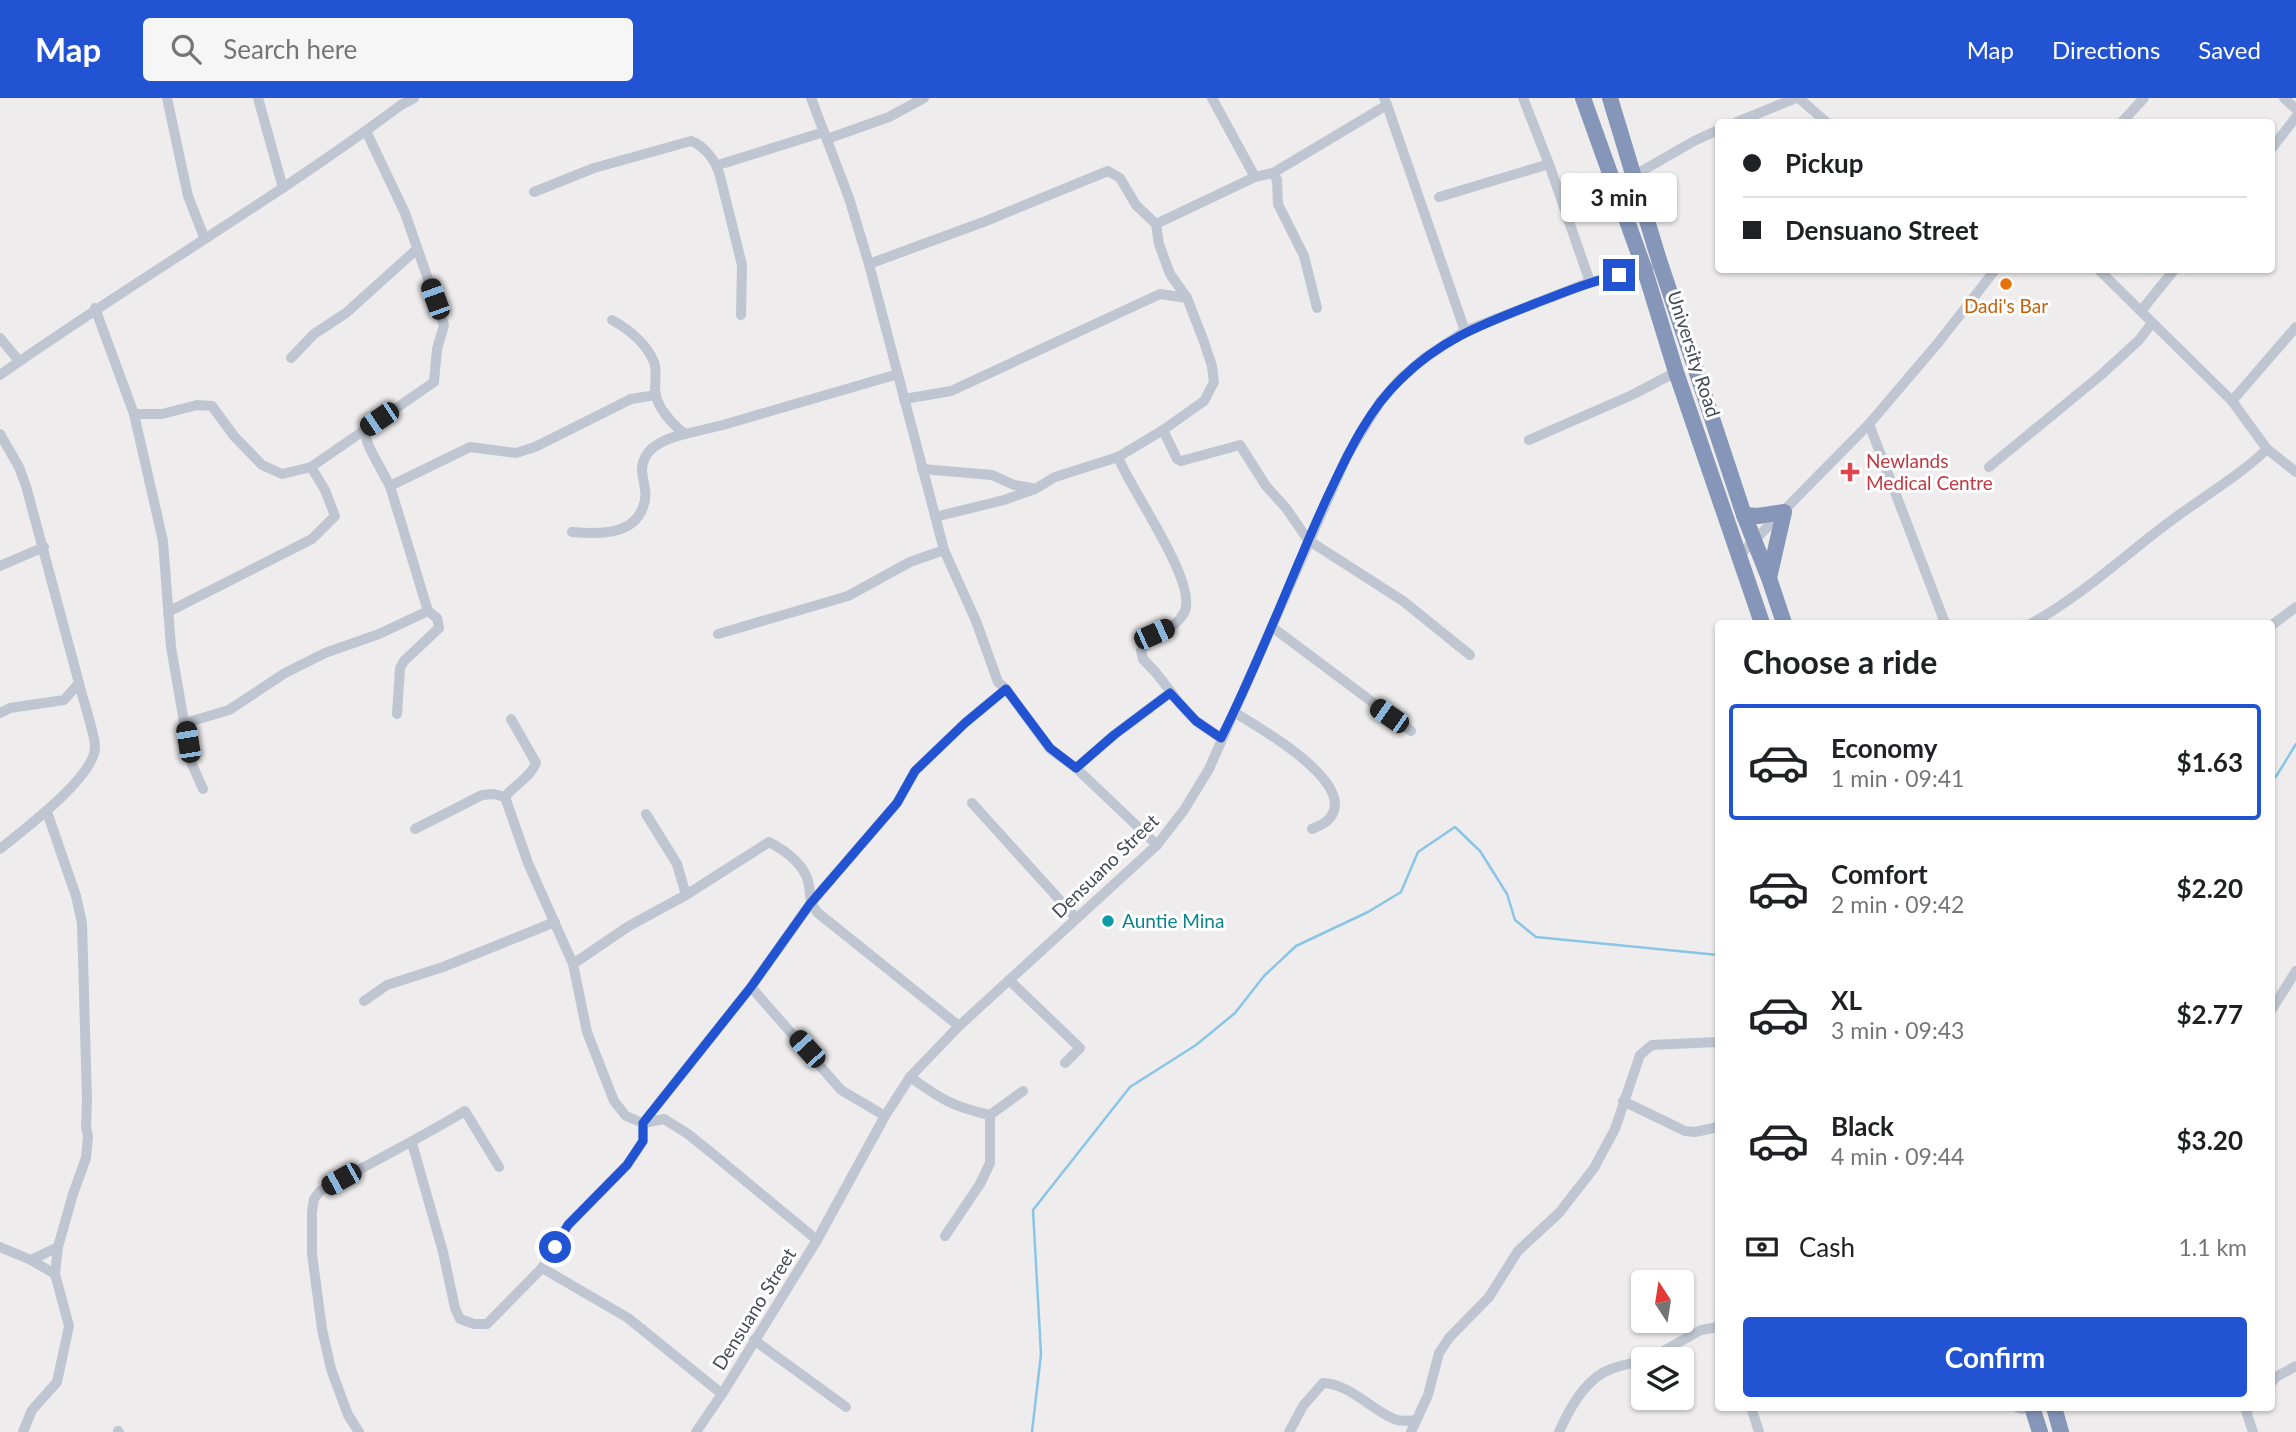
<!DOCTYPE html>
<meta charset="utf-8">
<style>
:root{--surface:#fff;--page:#f6f6f6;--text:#202124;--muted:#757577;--line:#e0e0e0;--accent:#2153d3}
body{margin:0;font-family:Lato,sans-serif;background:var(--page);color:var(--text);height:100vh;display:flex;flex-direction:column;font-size:26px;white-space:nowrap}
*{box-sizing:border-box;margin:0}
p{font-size:23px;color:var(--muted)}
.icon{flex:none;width:38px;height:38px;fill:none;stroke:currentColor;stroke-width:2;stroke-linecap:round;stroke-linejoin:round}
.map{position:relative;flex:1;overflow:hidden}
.details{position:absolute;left:1715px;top:522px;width:560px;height:791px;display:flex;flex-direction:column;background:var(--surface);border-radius:7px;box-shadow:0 2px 5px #0004}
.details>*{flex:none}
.banner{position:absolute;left:1715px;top:21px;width:560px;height:154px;border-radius:7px;box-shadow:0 2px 5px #0004;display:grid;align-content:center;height:154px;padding:0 28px;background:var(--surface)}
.needle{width:46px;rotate:348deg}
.buttons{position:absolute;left:1631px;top:1172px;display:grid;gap:14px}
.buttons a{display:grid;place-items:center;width:63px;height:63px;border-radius:7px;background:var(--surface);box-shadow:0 2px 5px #0004;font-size:35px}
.end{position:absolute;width:32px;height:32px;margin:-16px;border:9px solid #2153d3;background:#fff;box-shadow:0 0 0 4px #fff}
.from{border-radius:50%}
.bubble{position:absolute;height:49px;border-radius:7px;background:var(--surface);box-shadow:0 2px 5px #0004;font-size:23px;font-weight:700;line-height:49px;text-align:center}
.car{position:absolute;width:21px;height:42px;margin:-21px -10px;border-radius:9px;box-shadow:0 0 5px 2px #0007;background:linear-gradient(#222 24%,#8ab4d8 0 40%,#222 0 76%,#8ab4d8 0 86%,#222 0)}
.banner b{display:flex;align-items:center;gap:24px;height:66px;font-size:26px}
.banner b+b{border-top:2px solid var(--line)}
.banner i{width:18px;height:18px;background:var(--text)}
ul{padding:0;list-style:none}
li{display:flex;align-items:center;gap:21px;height:116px;margin:0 14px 10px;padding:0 14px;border:4px solid transparent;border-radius:7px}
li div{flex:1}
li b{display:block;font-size:26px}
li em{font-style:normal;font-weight:700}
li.current{border-color:var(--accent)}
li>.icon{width:63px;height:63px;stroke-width:1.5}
h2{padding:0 28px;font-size:32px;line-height:84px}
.pay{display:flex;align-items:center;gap:18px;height:77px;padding:0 28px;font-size:26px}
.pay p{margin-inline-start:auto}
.cta{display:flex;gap:14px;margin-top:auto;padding:14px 28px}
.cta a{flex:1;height:80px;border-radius:7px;background:var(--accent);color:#fff;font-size:28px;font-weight:700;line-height:80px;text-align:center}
header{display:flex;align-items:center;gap:42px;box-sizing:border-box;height:98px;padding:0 35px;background:var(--accent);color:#fff}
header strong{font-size:33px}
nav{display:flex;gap:38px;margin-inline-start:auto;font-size:24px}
.search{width:490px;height:63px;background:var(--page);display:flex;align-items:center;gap:18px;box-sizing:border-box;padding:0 24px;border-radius:7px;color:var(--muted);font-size:26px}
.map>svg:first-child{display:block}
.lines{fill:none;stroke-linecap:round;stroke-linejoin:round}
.stream{stroke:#8ac5e6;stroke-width:2.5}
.minor{stroke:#bfc6d1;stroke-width:10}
.highway{stroke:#8596b9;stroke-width:16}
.route{stroke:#2153d3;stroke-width:9}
.food-dot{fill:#e8710a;stroke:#fff;stroke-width:2.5}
.health-dot{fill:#e0444e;stroke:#fff;stroke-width:2.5}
.culture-dot{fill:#0f9aa8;stroke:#fff;stroke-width:2.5}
.labels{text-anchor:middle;stroke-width:6;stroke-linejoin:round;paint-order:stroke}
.food-label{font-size:19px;fill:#c56008;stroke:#fff}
.street-label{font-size:19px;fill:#454c58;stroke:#fff}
.health-label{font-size:19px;fill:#be3a42;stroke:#fff;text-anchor:start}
.culture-label{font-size:19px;fill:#0d838f;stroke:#fff;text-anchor:start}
</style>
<header>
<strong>Map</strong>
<div class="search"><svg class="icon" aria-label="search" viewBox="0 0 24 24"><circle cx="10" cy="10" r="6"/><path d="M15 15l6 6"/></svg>Search here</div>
<nav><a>Map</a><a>Directions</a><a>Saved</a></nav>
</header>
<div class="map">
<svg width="2296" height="1334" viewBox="0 0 2296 1334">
<rect width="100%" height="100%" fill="#eeecec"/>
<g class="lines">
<!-- stream -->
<g class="stream">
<path d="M 2272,682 L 2277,677 L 2296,646"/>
<path d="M 1032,1334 L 1041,1256 L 1033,1112 L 1130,989 L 1196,947 L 1235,915 L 1264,878 L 1296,848 L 1368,814 L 1401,794 L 1418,754 L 1455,729 L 1480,753 L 1507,796 L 1515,822 L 1536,839 L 1718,857"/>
</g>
<!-- minor -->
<g class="minor">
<path d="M 167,0 L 188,98 L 204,139"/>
<path d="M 258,0 L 283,90"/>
<path d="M 811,0 L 849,100 L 869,166 L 944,452 L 976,523 L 998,584 L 1006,591 L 1050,651 L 1076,670 L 1157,747"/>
<path d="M 1212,0 L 1255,79"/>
<path d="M 1523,0 L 1549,66 L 1590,184"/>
<path d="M 1799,0 L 1826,24"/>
<path d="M 2284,0 L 2296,11"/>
<path d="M 1387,7 L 1465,233"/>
<path d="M 1737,24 L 1796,0"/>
<path d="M 2122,24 L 2144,0"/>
<path d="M 827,41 L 889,19 L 924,0"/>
<path d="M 2272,50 L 2296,19"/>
<path d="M 718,67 L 824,34"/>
<path d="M 1273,75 L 1277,82 L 1278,106 L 1304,158 L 1317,210"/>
<path d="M 1635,77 L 1694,43 L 1718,32"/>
<path d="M 534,94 L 594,70 L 691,43 C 705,48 716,63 720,78 L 742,167 L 741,217"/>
<path d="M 1439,99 L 1549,66"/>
<path d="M 1156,126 L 1255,79 L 1273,75 L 1387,7 L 1384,0"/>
<path d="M 869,166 L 986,123 L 1108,73 L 1120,80 L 1136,107 L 1156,126 L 1159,146 L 1170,176 L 1187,200 L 1203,241 L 1212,268 L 1214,284 L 1204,303 L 1163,332 L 1118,359 L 1055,379 L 1035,391 L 1004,402 L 935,419"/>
<path d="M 2099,172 L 2232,303 L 2267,351 L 2296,374"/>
<path d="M 95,210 L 134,316 L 163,443 L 171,549 L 191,664 L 203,691"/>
<path d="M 2141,213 L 2174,172"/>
<path d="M 612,222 C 630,232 646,245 654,264 C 657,272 655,283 655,292 C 656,309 672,326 685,336 L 723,327 L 898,276"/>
<path d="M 0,240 L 19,263"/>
<path d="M 291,260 L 314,236 L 346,215 L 417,151"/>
<path d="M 0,277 C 132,184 272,103 401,7 L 414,0"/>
<path d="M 904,301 L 951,293 L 1160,196 L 1187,200"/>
<path d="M 2232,303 L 2296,229"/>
<path d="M 134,316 L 162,316 L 197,307 L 212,308 L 234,338 L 262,367 L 282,376 L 311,369 L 434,284 L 437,251 L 444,227 L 405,115 L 366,33"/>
<path d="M 1869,326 L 1945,525"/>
<path d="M 363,332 L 370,351 L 390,388 L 428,513 L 437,520 L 439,530 L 404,563 L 400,570 L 397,616"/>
<path d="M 1163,332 L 1177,361 L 1181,363 L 1240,347 L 1266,388 L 1286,410 L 1308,442 L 1403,503 L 1470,557"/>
<path d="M 0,336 L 19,369 L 26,388 L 79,585 L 64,602 L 10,610 L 0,615"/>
<path d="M 1529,342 L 1632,297 L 1676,274"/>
<path d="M 1118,359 C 1130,391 1200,487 1184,515 C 1173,535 1153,530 1141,553 L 1143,561 L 1157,576 L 1181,607 L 1196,623 L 1221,640"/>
<path d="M 1989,369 L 2101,277 L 2139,242 L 2152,225"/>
<path d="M 922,371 L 992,377 L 1014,387 L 1032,390"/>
<path d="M 390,388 L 470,349 L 516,355 L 535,349 L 631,301 L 656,297"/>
<path d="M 572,434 C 597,436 633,438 643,409 C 649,395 642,383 642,371 C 643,349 667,340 685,336"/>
<path d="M 1739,458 L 1869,326 L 1938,245 L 1995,172"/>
<path d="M 0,468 L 44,449"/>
<path d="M 168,514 L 312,441 L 335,418 L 325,392 L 311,369"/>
<path d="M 2032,525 C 2083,497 2126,456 2172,422 C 2204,398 2238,379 2267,351"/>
<path d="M 2272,527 L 2296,509"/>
<path d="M 1272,529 L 1411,633"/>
<path d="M 718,536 L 848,498 L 910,464 L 944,452"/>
<path d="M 1234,614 C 1256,628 1365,688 1327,723 C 1323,726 1317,729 1312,731"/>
<path d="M 185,625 L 229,612 L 285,575 L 325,555 L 379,536 L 428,513"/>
<path d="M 1076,670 L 1114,637 L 1170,595"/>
<path d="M 505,699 L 528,765 L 573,866 L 587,934 L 614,1003 L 626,1018 L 643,1025 L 664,1021 L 688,1036 L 714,1057 L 817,1142"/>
<path d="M 505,699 C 514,687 530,680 536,665 L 511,621"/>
<path d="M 972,705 L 1076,820"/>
<path d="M 646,716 L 677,766 L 686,797"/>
<path d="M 415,731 L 482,697 L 494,696 L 505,699"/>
<path d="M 0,751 C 23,732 95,679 95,649 C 95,636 82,599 79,585"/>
<path d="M 573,866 L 629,828 L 686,797 L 769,744 C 786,753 803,765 808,783 C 812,798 807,802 818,815 L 959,928"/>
<path d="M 1009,882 L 1080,950 L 1065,965"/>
<path d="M 751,889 L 841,992 L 885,1018"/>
<path d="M 364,903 L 387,887 L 443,869 L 555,824"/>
<path d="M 2272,911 L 2296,873"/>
<path d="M 910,979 C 941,1001 953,1009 990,1017"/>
<path d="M 1623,1003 L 1685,1033 L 1695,1034 L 1718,1029"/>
<path d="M 412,1045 L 443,1154 L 455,1210 L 460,1221 L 474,1226 L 487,1226 L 542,1170 L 568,1127 L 627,1067 L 643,1043 L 643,1025 L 751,889 L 810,806 L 897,705 L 915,673 L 965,625 L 1006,591"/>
<path d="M 945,1138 L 980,1086 L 990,1065 L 990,1017 L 1023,993"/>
<path d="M 0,1149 L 31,1162 L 55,1176"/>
<path d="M 31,1162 L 58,1149"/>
<path d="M 542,1170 L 628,1220 L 722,1296"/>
<path d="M 754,1242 L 846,1309"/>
<path d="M 1647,1262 L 1701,1232 L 1718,1229"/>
<path d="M 2272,1284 L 2276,1279 L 2296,1268"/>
<path d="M 1751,1309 L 1759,1334"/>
<path d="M 2016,1309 L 2022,1311 L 2032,1309"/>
<path d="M 2250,1309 L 2246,1313 L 2253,1334"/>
<path d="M 118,1333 L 119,1334"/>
<path d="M 23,1334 L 32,1312 L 57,1284 L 69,1228 L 55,1176 L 58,1149 L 73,1096 L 86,1060 L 88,1039 L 86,1029 L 87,1002 L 82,825 L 76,798 L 47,714"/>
<path d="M 359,1334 L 348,1317 L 331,1271 L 322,1231 L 312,1156 L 312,1114 L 314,1101 L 320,1093 C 368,1066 417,1042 465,1013 L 499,1069"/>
<path d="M 696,1334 L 722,1296 L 817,1142 L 885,1018 L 910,979 L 959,928 L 1157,747 L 1184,712 L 1209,671 L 1347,358 L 1380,304 L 1400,281 L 1423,261 L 1465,233 L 1590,184 L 1645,173 L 1649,170"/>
<path d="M 1289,1334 L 1303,1308 L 1323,1285 C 1350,1286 1370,1311 1394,1321 C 1401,1324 1409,1323 1416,1322"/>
<path d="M 1411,1334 L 1428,1297 L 1439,1255 L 1449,1240 L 1489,1199 L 1518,1153 L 1559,1115 L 1594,1070 L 1615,1031 L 1640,957 L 1652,947 L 1718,944"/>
<path d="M 1559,1334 C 1569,1311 1586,1280 1611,1271 C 1621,1267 1633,1265 1643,1263"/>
</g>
<!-- highway -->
<g class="highway">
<path d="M 1583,0 L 1645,173 L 1676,274 L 1762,525"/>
<path d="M 1610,0 L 1659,162 L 1703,293 L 1744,417 L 1769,480 L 1784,525"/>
<path d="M 1744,417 L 1758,418 L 1784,414 L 1769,480"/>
<path d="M 2032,1309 L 2040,1334"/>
<path d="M 2054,1309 L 2061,1334"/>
</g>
</g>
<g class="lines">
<!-- route -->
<path class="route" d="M 555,1149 L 568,1127 L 627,1067 L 643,1043 L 643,1025 L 751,889 L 810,806 L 897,705 L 915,673 L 965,625 L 1006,591 L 1050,650 L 1076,670 L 1114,637 L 1170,595 L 1196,623 L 1221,640 C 1260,563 1290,481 1326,402 C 1346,360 1366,314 1401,281 C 1440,242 1483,226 1534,206 C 1562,195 1589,184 1619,177"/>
</g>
<!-- markers -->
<circle class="food-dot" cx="2006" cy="186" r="7"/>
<path class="health-dot" d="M1846.5 363.5h7v7h7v7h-7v7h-7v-7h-7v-7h7z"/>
<circle class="culture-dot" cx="1108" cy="823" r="7"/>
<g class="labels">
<!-- food labels -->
<g class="food-label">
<text x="2006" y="215">Dadi's Bar</text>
</g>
<!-- street labels -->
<g class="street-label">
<text transform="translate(1694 256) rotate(72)" y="7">University Road</text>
<text transform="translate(1105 768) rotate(-44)" y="7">Densuano Street</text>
<text transform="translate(754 1211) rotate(-58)" y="7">Densuano Street</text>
</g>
<!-- health labels -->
<g class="health-label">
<text x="1866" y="370">Newlands<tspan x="1866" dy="22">Medical Centre</tspan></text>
</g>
<!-- culture labels -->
<g class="culture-label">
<text x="1122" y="830">Auntie Mina</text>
</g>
</g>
</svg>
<div class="buttons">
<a><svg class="needle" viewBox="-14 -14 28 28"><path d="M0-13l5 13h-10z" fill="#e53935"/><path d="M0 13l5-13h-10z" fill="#757577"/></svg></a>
<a><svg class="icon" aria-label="layers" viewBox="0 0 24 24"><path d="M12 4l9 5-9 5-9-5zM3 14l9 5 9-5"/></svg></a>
</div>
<i class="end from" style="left:555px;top:1149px"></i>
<i class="end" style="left:1619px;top:177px"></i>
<div class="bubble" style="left:1561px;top:75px;width:116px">3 min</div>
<i class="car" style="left:435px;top:201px;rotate:340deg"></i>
<i class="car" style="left:379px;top:321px;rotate:236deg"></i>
<i class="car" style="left:1154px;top:536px;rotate:66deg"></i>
<i class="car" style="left:1389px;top:618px;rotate:305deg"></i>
<i class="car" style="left:188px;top:644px;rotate:351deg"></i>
<i class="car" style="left:807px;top:951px;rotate:318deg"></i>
<i class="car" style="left:341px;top:1081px;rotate:241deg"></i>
<div class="banner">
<b><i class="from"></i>Pickup</b>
<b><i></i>Densuano Street</b>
</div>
<section class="details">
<h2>Choose a ride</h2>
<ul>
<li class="current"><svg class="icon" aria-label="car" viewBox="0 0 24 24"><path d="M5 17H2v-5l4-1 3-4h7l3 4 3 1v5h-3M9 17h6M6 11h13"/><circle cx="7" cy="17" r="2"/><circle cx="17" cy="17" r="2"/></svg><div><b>Economy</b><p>1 min · 09:41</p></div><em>$1.63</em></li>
<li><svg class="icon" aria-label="car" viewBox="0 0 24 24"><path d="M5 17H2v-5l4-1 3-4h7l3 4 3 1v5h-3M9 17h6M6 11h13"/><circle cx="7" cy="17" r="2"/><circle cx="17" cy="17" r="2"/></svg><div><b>Comfort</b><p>2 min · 09:42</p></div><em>$2.20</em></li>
<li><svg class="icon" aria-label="car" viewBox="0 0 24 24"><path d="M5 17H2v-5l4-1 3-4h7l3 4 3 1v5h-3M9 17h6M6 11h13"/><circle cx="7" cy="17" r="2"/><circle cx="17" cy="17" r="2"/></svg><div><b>XL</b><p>3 min · 09:43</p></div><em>$2.77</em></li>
<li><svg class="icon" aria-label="car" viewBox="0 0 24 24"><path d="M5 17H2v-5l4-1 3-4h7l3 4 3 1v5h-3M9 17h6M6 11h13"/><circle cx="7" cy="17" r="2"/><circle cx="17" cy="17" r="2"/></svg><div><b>Black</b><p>4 min · 09:44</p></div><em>$3.20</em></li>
</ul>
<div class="pay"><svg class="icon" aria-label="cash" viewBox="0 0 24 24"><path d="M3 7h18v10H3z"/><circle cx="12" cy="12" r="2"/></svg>Cash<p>1.1 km</p></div>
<div class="cta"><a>Confirm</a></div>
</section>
</div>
